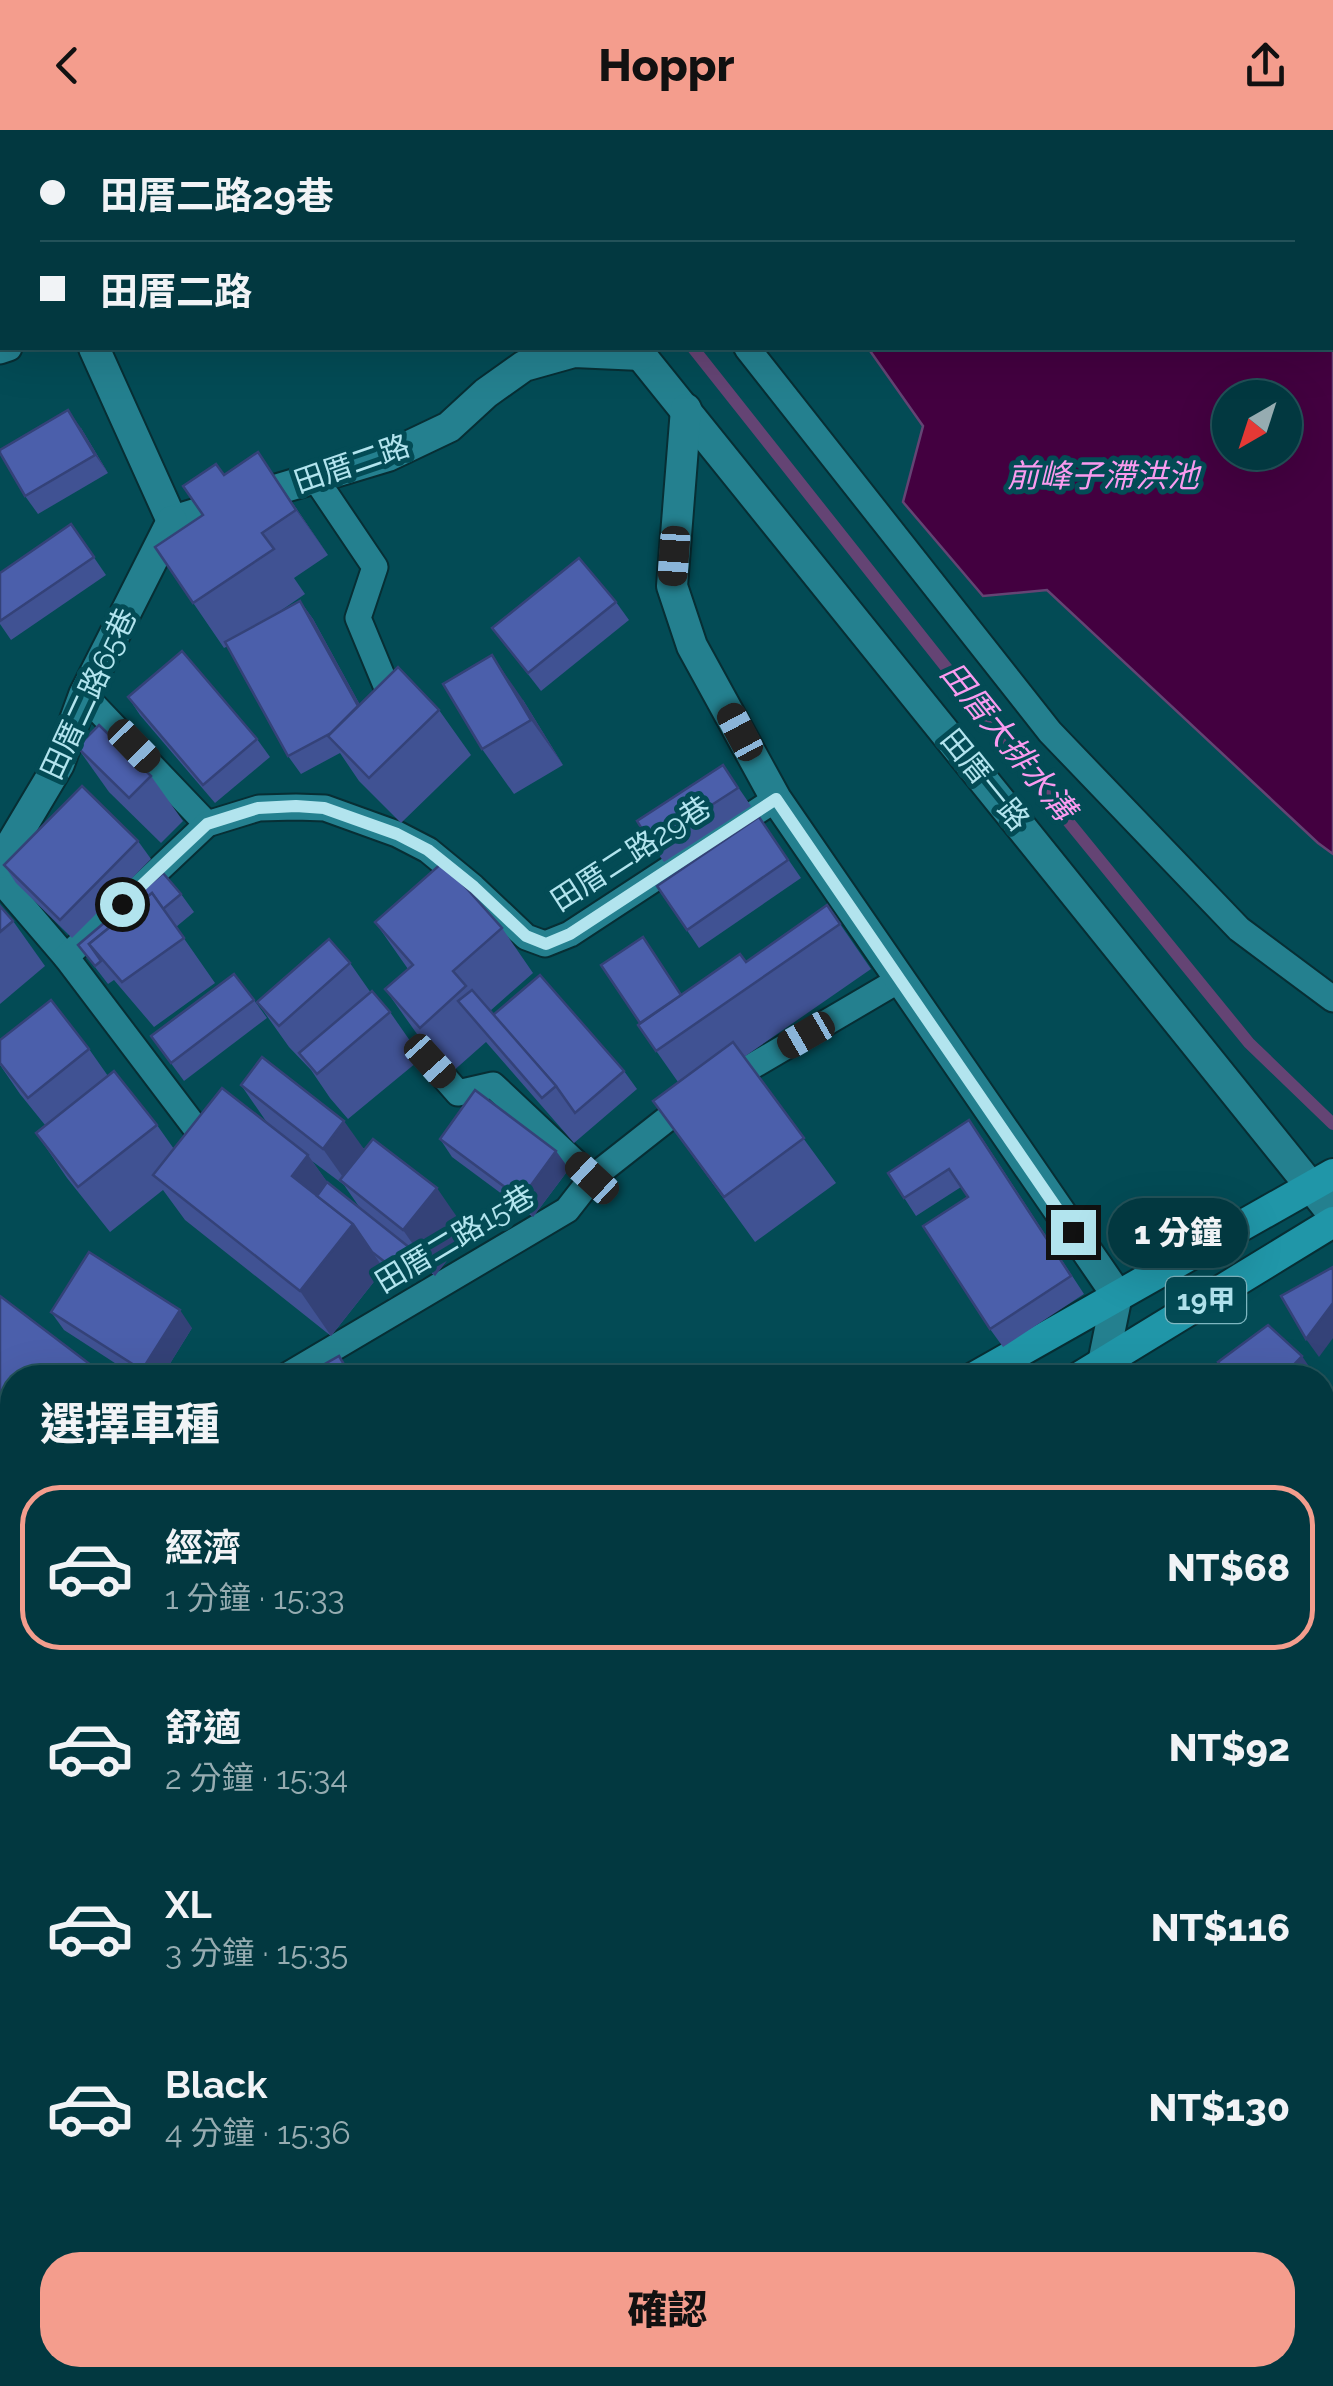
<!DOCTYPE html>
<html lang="zh-TW">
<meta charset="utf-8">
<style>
:root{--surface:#023840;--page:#10434b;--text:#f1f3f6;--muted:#96acb1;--line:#235259;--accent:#f49d8d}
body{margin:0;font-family:Raleway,"Noto Sans TC",sans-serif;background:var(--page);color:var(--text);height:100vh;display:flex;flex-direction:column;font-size:38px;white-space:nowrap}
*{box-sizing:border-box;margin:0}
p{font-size:32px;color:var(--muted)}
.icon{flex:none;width:55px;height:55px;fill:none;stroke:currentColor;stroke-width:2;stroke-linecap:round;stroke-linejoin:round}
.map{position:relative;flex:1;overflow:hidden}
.panel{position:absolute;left:0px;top:1235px;width:1335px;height:1022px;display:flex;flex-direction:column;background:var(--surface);border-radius:40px 40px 0 0;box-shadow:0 10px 40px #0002,0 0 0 2px var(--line)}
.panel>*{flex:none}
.guide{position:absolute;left:0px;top:0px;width:1335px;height:220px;box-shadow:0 10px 40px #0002,0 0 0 2px var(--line);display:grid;align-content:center;height:220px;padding:0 40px;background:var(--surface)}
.needle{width:65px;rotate:219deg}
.buttons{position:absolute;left:1212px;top:250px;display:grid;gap:20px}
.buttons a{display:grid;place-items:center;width:90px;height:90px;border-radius:50%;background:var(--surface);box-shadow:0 10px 40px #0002,0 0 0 2px var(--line);font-size:50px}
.end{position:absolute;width:45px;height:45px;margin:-22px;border:12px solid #b2e4ee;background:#111;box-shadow:0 0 0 5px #111}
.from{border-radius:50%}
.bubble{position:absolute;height:70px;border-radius:35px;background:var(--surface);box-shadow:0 10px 40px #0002,0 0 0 2px var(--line);font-size:32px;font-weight:800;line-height:70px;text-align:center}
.car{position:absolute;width:30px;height:60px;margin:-30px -15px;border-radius:12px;box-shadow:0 0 8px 2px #0007;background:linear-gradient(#222 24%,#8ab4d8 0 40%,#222 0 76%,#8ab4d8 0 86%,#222 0)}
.guide b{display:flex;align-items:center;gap:35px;height:95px;font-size:38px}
.guide b+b{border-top:2px solid var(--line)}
.guide i{width:25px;height:25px;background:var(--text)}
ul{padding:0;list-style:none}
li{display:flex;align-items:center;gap:30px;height:165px;margin:0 20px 15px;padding:0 20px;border:5px solid transparent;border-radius:40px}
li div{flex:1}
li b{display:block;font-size:38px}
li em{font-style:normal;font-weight:800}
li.on{border-color:var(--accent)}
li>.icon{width:90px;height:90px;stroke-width:1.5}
h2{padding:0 40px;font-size:45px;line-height:120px}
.primary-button{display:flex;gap:20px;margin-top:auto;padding:20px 40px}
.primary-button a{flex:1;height:115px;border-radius:40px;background:var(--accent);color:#111;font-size:40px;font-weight:800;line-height:115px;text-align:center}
header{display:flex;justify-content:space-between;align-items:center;height:130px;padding:0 40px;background:var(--accent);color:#111;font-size:45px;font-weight:800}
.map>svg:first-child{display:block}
.water{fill:#430040;stroke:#644474;stroke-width:2.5;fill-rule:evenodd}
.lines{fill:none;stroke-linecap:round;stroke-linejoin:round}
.stream{stroke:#644474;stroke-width:12}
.lane-casing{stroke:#072e34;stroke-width:29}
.street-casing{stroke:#072e34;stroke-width:34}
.primary-casing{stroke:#072e34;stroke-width:34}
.lane{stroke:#24808f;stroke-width:25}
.street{stroke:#24808f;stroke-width:30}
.primary{stroke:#2096a8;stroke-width:30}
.wall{fill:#405293;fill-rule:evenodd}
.shaded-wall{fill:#344278}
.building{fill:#4b5fab;stroke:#344278;stroke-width:2.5}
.route{stroke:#b2e4ee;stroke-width:12}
.labels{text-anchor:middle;stroke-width:10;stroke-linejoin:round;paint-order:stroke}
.shield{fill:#034b55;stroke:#7eb6c0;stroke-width:2.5}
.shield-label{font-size:28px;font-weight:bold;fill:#b2e4ee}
.street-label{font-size:30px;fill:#b2e4ee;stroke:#034b55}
.water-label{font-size:32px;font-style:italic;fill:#f99bef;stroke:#034b55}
</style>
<header><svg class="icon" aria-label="back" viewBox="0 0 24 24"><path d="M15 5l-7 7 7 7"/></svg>Hoppr<svg class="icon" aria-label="share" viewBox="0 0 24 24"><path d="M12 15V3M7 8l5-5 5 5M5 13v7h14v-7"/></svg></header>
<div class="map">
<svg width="1333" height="2256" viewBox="0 0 1333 2256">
<rect width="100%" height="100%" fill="#034b55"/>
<!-- water -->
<path class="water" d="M 718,0 L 1333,0 L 1333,724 L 1318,713 L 1047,460 L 983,466 L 903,372 L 923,296 L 868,218 L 1332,218 L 1332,2 L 720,2 ZM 1230,268 L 1285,268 L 1285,322 L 1230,322 Z"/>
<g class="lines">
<!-- stream -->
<g class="stream">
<path d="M 527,0 L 529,2"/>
<path d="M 693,218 L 1063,685 L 1249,913 L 1333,994"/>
</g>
<!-- lane casing -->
<g class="lane-casing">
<g id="lane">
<path d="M 576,0 L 578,2"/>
<path d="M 747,218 L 1050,602 L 1239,799 L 1333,869"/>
<path d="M 0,221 L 9,218"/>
<path d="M 315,348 L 375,437 L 358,488 L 392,570"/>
<path d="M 84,565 L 207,694"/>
<path d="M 0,750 L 66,827"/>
<path d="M 430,931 L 458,963 L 493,955 L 592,1048"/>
<path d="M 207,1013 L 66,827 L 207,694 L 259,678 L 296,677 L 325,678 L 397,704 L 428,720 L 473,757 L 526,807 L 545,814 L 570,804 L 776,669"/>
<path d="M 283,1248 L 567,1080 L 592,1048 L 681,978 L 899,850"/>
<path d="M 0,1526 L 12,1535"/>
</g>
</g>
<!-- street casing -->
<g class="street-casing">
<g id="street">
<path d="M 466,0 L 468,2"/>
<path d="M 0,9 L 2,14"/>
<path d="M 94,218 L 172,391"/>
<path d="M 635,218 L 1333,1084"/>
<path d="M 686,279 L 672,456 L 692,516 L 776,669 L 1117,1165 L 1103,1233"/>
<path d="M 172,391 L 388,326 L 449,297 L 486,263 L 524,236 L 574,222 L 641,225"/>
<path d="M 0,733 L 59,634 L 84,565 L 172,391"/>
<path d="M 1322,1702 L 1333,1710"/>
</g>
</g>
<!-- primary casing -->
<g class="primary-casing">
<g id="primary">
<path d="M 973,1248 L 1333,1044"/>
<path d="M 1078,1248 L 1333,1092"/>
<path d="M 0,1792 L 12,1784"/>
<path d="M 0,1845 L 12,1838"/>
</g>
</g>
<!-- lane -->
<use href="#lane" class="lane"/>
<!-- street -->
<use href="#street" class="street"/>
<!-- primary -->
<use href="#primary" class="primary"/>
</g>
<!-- wall -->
<g class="wall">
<path d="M 252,0 L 370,0 L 367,2 L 249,2 Z"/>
<path d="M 81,298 L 108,343 L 38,384 L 25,366 Z"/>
<path d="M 258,322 L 328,425 L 294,448 L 305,464 L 273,486 L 300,471 L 313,489 L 360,575 L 439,580 L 471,625 L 401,693 L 359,651 L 340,623 L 301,644 L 288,626 L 228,516 L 224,518 L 155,417 L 203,385 L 224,345 Z"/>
<path d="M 71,394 L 106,445 L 11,510 L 0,494 L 0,443 Z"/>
<path d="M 616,472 L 629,490 L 541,561 L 492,498 Z"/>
<path d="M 128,567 L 257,609 L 270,627 L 215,673 L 140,585 Z"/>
<path d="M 523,570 L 563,635 L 514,664 L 482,619 Z"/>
<path d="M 77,617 L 151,646 L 183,691 L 161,713 L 109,662 Z"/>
<path d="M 723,635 L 751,676 L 664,732 L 651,714 Z"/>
<path d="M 759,687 L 801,748 L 699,818 L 657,756 Z"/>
<path d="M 138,711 L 151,729 L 72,808 L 16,753 L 4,735 Z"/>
<path d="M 181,764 L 194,782 L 176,797 L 215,853 L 154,897 L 114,850 L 108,854 L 78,815 Z"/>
<path d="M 827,775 L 871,839 L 744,927 L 836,1053 L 755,1112 L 653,971 L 678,952 L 638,895 L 682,864 L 746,832 Z"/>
<path d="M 0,776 L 13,791 L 45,836 L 0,874 Z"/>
<path d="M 375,792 L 502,798 L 533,843 L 490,881 L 493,885 L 624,941 L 637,959 L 574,1013 L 486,912 L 451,943 L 417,904 L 385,859 L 408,839 Z"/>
<path d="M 350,833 L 371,863 L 390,882 L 422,928 L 348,989 L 330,968 L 311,940 L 289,917 L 257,872 Z"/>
<path d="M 254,870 L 267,888 L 184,951 L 151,906 Z"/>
<path d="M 0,910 L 89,919 L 108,946 L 157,995 L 174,1019 L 268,994 L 241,955 L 365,1019 L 468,1103 L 435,1146 L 423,1136 L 407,1157 L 384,1139 L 331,1206 L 185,1090 L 163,1060 L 110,1102 L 67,1048 L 36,1003 L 45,995 L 20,964 L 0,935 ZM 312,1031 L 344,1055 L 360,1078 L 327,1052 Z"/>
<path d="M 982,1008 L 1084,1164 L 1003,1217 L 990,1199 L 968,1067 L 961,1057 L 916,1086 L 888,1043 Z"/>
<path d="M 440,1009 L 556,1021 L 569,1039 L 533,1087 L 452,1027 Z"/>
<path d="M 0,1166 L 12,1248 L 12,1474 L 0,1465 Z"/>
<path d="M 51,1182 L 192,1198 L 161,1248 L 138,1248 L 64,1200 Z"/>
</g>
<!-- shaded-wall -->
<g class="shaded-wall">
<path d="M 0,133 L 2,137 L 2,157 L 0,163 Z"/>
<path d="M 68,280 L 81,298 L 108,343 L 95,325 Z"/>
<path d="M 258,322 L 289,368 L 328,425 L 296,380 Z"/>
<path d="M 300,471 L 313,489 L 376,604 L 363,586 Z"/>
<path d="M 492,525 L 523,570 L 563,635 L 531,590 Z"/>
<path d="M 344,991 L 376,1036 L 352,1060 L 323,1019 Z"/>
<path d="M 556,1021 L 569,1039 L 533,1087 L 521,1069 Z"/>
<path d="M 308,1025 L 340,1070 L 328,1086 L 292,1046 Z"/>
<path d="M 437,1058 L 468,1103 L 435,1146 L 403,1100 Z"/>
<path d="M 353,1094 L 384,1139 L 331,1206 L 300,1161 Z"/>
<path d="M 410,1118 L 423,1136 L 407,1157 L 394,1139 Z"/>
<path d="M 1333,1173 L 1333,1208 L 1319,1227 L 1306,1209 Z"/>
<path d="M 180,1180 L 192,1198 L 161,1248 L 147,1248 L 142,1240 Z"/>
<path d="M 1302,1226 L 1314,1244 L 1311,1248 L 1281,1248 Z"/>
<path d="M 1333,1458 L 1333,1508 L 1322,1522 L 1322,1472 Z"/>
</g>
<!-- building -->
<g class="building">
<path d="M 252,0 L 337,0 L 335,2 L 249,2 Z"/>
<path d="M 68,280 L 95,325 L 25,366 L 0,323 L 0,320 Z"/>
<path d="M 258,322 L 296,380 L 262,403 L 274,419 L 193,473 L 155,417 L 203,385 L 183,356 L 216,334 L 224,345 Z"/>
<path d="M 71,394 L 94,427 L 0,491 L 0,443 Z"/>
<path d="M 579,428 L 616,472 L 528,543 L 492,498 Z"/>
<path d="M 300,471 L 358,576 L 331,603 L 288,626 L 225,512 Z"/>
<path d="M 182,521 L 257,609 L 203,655 L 128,567 Z"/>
<path d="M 492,525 L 531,590 L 482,619 L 443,554 Z"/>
<path d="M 398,537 L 439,580 L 369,648 L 328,606 Z"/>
<path d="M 99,595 L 151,646 L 129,668 L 77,617 Z"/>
<path d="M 723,635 L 738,658 L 651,714 L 637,691 Z"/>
<path d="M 82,656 L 138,711 L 60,790 L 4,735 Z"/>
<path d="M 759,687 L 788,730 L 687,800 L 657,756 Z"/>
<path d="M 443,732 L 502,798 L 453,841 L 466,856 L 420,898 L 385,859 L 413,835 L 375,792 Z"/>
<path d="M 163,743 L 181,764 L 163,779 L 152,763 L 89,814 L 101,831 L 95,836 L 78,815 Z"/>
<path d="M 152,763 L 184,808 L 122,852 L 89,814 Z"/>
<path d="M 827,775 L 840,794 L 656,921 L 638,895 L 740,824 L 746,832 Z"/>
<path d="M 0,776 L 13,791 L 0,802 Z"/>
<path d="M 643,807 L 681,865 L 640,893 L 601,835 Z"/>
<path d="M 329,809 L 350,833 L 279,896 L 257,872 Z"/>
<path d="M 234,844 L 254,870 L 171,933 L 151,906 Z"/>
<path d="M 540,845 L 624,941 L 575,983 L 556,956 L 493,885 Z"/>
<path d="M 472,860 L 556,956 L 542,968 L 458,871 Z"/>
<path d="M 372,861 L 390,882 L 317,944 L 299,923 Z"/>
<path d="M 51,870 L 89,919 L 28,968 L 0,933 L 0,910 Z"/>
<path d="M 733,912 L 804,1008 L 724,1067 L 653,971 Z"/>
<path d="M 262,927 L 344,991 L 323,1019 L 241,955 Z"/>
<path d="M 114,941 L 157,995 L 78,1057 L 36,1003 Z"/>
<path d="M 222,958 L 308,1025 L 292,1046 L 353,1094 L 300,1161 L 153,1045 Z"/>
<path d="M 475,960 L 556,1021 L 521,1069 L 440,1009 Z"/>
<path d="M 969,990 L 1071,1146 L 990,1199 L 923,1096 L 968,1067 L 949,1039 L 904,1068 L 888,1043 Z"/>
<path d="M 373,1009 L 437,1058 L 403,1100 L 340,1050 Z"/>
<path d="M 327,1052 L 410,1118 L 394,1139 L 372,1122 L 353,1094 L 317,1066 Z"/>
<path d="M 89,1122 L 180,1180 L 142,1240 L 51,1182 Z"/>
<path d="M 1333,1137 L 1333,1173 L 1306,1209 L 1281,1166 Z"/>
<path d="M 0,1166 L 108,1248 L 12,1248 L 12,1460 L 0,1451 Z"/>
<path d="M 1268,1195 L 1302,1226 L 1281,1248 L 1232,1248 L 1218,1232 Z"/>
<path d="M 339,1226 L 352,1248 L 300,1248 Z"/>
<path d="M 1322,1375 L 1333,1383 L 1333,1458 L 1322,1472 Z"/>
</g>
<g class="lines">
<!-- route -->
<path class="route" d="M 122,774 L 207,694 L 258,678 L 296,676 L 324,678 L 397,704 L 428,720 L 474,757 L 526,806 L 546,814 L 570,804 L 776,669 L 1073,1102"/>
</g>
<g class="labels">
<!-- shield labels -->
<rect class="shield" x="1166" y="1147" width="80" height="46" rx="8"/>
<g class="shield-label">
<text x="1206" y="1180">19甲</text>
</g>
<!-- street labels -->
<g class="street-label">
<text transform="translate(352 334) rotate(-19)" y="10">田厝二路</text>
<text transform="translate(89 564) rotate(-65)" y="10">田厝二路65巷</text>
<text transform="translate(985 650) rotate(51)" y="10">田厝一路</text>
<text transform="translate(631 724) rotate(-33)" y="10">田厝二路29巷</text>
<text transform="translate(455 1109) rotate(-31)" y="10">田厝二路15巷</text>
</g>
<!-- water labels -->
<g class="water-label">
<text x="1103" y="357">前峰子滯洪池</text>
<text transform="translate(1008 611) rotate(51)" y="11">田厝大排水溝</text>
</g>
</g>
</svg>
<div class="buttons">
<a><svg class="needle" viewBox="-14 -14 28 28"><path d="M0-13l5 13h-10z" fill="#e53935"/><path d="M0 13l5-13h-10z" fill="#96acb1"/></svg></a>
</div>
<i class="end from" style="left:122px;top:774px"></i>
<i class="end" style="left:1073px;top:1102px"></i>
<div class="bubble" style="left:1108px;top:1068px;width:140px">1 分鐘</div>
<i class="car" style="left:674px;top:426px;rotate:184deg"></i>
<i class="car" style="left:740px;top:602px;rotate:332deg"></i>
<i class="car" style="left:134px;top:616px;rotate:136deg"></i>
<i class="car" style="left:806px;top:905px;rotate:240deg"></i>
<i class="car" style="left:430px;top:931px;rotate:138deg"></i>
<i class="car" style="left:592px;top:1048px;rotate:313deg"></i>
<div class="guide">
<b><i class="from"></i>田厝二路29巷</b>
<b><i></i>田厝二路</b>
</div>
<section class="panel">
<h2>選擇車種</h2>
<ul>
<li class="on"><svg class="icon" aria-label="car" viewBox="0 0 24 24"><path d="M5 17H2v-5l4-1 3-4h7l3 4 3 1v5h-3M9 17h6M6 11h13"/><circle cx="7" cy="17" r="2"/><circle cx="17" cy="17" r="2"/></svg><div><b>經濟</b><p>1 分鐘 · 15:33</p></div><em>NT$68</em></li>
<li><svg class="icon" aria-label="car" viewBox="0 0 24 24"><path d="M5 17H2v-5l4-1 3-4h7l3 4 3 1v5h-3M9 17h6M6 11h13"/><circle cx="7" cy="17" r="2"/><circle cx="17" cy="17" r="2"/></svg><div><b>舒適</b><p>2 分鐘 · 15:34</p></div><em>NT$92</em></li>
<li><svg class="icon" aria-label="car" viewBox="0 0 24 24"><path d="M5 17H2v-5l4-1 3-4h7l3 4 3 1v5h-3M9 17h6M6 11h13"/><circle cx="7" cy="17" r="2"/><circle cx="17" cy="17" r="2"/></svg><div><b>XL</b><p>3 分鐘 · 15:35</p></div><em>NT$116</em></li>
<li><svg class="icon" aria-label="car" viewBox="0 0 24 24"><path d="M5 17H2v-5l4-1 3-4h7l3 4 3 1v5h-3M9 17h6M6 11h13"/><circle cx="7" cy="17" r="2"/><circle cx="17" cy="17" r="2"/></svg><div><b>Black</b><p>4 分鐘 · 15:36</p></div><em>NT$130</em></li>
</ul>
<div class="primary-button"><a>確認</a></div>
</section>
</div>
